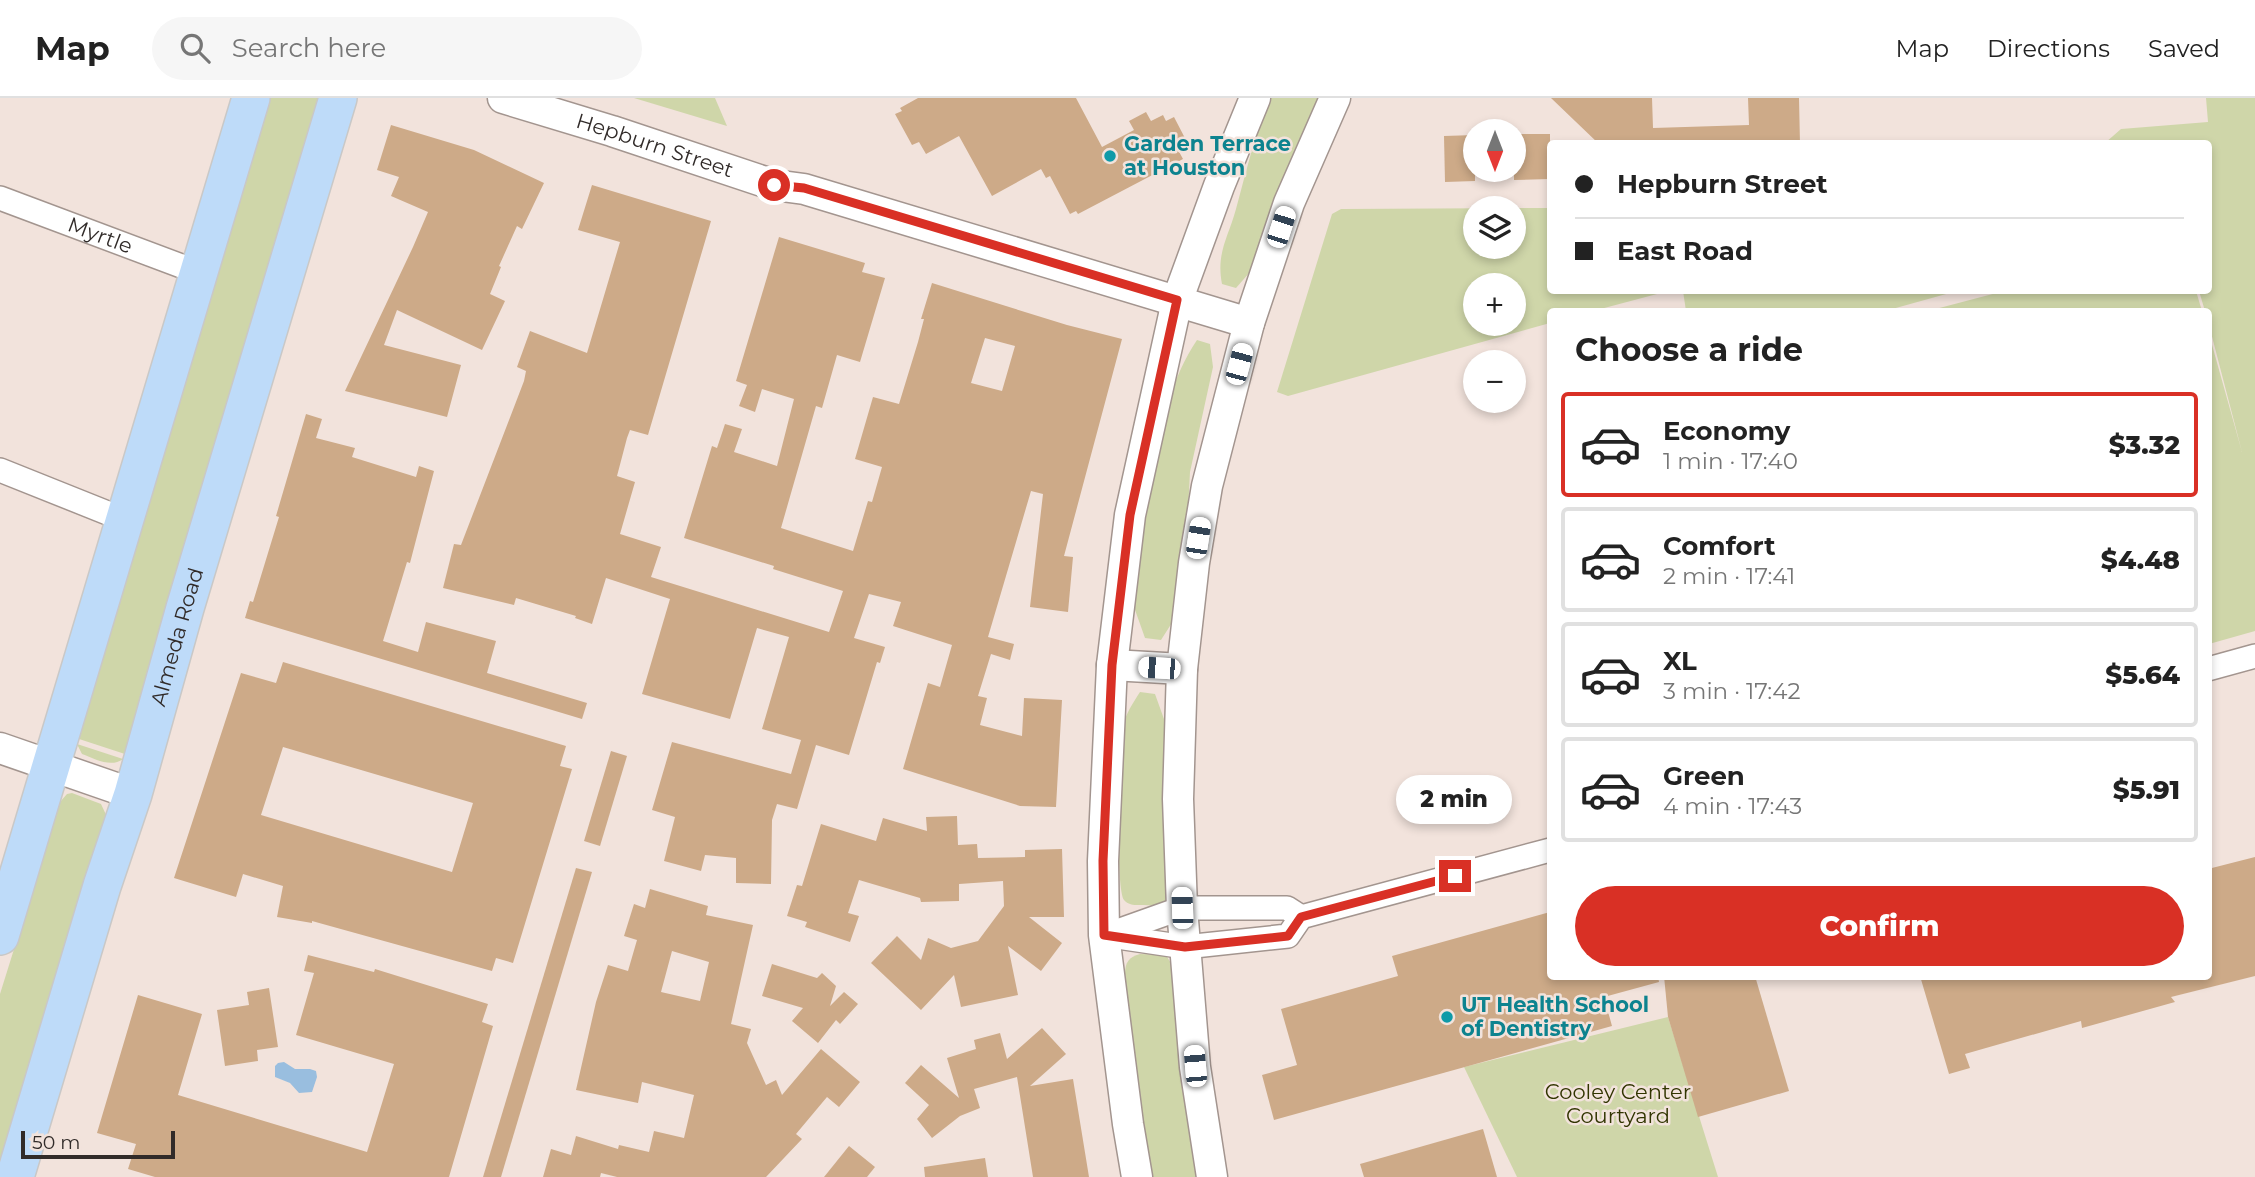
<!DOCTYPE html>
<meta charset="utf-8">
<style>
:root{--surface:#fff;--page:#f6f6f6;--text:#222;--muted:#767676;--line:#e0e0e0;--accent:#d93025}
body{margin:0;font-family:Montserrat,sans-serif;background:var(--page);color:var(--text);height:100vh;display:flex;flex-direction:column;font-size:26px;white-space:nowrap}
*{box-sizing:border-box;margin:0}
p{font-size:23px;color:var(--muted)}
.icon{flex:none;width:38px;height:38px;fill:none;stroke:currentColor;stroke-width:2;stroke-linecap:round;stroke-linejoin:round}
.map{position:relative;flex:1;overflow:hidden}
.sheet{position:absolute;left:1547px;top:210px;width:665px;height:672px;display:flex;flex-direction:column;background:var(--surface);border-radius:7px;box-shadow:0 4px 10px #0003}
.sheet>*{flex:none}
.banner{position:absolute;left:1547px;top:42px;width:665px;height:154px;border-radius:7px;box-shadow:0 4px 10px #0003;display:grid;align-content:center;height:154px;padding:0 28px;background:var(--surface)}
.needle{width:46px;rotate:180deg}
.tools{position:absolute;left:1463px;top:21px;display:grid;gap:14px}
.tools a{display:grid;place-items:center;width:63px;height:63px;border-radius:50%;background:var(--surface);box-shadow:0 4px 10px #0003;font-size:35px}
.scale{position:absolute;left:21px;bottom:18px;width:154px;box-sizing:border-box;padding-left:7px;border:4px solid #312b29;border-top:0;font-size:19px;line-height:24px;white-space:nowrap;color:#312b29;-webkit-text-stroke:5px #f2e3dc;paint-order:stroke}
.end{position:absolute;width:32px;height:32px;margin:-16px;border:9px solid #d93025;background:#fff;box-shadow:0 0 0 4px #fff}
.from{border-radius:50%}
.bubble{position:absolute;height:49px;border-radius:24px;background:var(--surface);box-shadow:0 4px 10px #0003;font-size:23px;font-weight:800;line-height:49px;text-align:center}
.car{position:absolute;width:21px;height:42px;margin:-21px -10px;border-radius:9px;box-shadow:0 0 5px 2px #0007;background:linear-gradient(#fff 24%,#345 0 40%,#fff 0 76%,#345 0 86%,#fff 0)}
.banner b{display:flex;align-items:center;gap:24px;height:66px;font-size:26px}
.banner b+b{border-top:2px solid var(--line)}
.banner i{width:18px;height:18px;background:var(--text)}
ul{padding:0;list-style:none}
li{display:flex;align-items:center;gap:21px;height:105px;margin:0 14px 10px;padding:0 14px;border:4px solid var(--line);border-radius:7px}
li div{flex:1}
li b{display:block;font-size:26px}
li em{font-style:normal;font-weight:800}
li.active{border-color:var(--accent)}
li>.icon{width:63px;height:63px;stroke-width:1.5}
h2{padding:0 28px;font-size:32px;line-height:84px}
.cta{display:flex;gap:14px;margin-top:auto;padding:14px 28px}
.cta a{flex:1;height:80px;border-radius:42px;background:var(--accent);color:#fff;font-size:28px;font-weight:800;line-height:80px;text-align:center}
header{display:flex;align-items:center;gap:42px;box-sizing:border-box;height:98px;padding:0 35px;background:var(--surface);border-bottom:2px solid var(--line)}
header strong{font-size:33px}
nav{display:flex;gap:38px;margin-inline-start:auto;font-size:24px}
.search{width:490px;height:63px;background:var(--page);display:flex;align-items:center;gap:18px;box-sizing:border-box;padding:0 24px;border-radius:38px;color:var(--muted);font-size:26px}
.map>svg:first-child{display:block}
.green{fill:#cfd6a9;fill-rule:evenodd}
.water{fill:#99bedf}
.building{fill:#cdaa88;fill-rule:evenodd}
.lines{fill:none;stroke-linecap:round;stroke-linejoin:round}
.minor-casing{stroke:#a3958f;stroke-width:26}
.tertiary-casing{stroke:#a3958f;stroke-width:33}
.primary-casing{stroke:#c9c8c7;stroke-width:40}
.minor{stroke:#fff;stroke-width:23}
.tertiary{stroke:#fff;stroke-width:30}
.primary{stroke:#bedbf9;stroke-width:37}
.route{stroke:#d93025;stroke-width:9}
.culture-dot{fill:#0f9aa8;stroke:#f2e3dc;stroke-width:2.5}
.labels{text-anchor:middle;stroke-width:5;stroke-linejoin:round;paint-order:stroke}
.culture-label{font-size:21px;font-weight:bold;fill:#0d838f;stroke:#f2e3dc;text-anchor:start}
.street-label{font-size:21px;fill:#312b29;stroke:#f2e3dc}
.park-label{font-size:21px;fill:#313500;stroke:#f2e3dc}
</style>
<header>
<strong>Map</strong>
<div class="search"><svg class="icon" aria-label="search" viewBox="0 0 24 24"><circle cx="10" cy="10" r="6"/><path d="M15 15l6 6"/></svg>Search here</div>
<nav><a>Map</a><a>Directions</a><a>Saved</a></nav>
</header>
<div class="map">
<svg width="2255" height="1079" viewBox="0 0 2255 1079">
<rect width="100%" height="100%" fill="#f2e3dc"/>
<!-- green -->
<g class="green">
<path d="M 269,0 L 325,0 L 128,657 L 76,640 Z"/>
<path d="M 634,0 L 715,0 L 727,28 Z"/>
<path d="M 1269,0 L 1321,0 L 1257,166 L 1236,190 L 1222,186 C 1216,155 1228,140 1236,111 C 1246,74 1255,37 1269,0 Z"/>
<path d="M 2206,0 L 2255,0 L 2255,533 L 2209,546 L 2209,236 L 2242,354 L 2209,227 L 2208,214 L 2205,213 L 2199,193 L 2208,192 L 2208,46 L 2105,45 L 2121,31 L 2208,24 Z"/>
<path d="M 1550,110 L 1550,192 L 1660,193 L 1657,196 L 1593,213 L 1550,214 L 1550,225 L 1288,298 L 1277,294 L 1332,116 L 1341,111 ZM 1475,110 L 1514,110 L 1514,149 L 1475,149 ZM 1475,187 L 1514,187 L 1514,226 L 1475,226 Z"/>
<path d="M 1683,193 L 1683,192 L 1957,193 L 1885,213 L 1686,213 Z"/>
<path d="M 2004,193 L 2196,193 L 2202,213 L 1928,213 Z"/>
<path d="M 1197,242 L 1210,246 L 1213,269 L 1190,374 L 1186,453 L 1175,520 L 1161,542 L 1145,540 L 1134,509 L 1134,497 C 1141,450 1147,404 1156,358 C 1165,314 1172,280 1197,242 Z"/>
<path d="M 1140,594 L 1155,596 L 1169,635 L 1168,799 C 1161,808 1155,808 1144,807 C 1137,807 1129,808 1124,802 C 1115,790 1119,648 1123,628 C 1126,615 1133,605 1140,594 Z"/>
<path d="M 77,646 L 123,661 C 111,670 95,661 82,656 Z"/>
<path d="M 72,695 L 101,706 L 108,721 L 0,1079 L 0,896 L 60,704 L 67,696 Z"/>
<path d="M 1140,856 L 1166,857 L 1172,867 L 1201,1079 L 1152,1079 L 1139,1003 L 1125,876 C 1125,864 1129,859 1140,856 Z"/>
<path d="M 1668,919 L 1718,1079 L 1517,1079 L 1464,969 Z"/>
</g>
<!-- water -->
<path class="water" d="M 284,964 L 295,971 L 310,971 L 316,973 L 317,979 L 312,994 L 299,995 L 290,985 L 275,979 L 275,968 L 278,965 Z"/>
<!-- building -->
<g class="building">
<path d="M 918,0 L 1076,0 L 1102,49 L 1134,32 L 1129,23 L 1146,14 L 1151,23 L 1163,17 L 1166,23 L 1174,19 L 1187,44 L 1177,50 L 1183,61 L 1078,116 L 1076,113 L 1070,116 L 1050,78 L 1046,80 L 1041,71 L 992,98 L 959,38 L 926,56 L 919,44 L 912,47 L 895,16 L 902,13 L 900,10 Z"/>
<path d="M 1551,0 L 1652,0 L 1653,30 L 1749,27 L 1748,0 L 1799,0 L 1800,46 L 1599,46 Z"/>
<path d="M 391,27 L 474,52 L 544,85 L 522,131 L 517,128 L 499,168 L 501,169 L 490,196 L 505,203 L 482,252 L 397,212 L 384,247 L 461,267 L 447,319 L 345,293 L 413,149 L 428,114 L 391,98 L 399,79 L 377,72 Z"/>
<path d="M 1514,36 L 1550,36 L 1550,81 L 1514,82 Z"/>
<path d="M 1475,37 L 1475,83 L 1445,84 L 1444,38 Z"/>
<path d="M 592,87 L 711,123 L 648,337 L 630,332 L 627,340 L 617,378 L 635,384 L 620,436 L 661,449 L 651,479 L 829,534 L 843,493 L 773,471 L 774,468 L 684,440 L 712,348 L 717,350 L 725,326 L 742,331 L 734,354 L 777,368 L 794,301 L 762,291 L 755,314 L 739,308 L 747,287 L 736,283 L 779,139 L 865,165 L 862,174 L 885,180 L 860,264 L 837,257 L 822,310 L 816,308 L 781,430 L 853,453 L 868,403 L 872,404 L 882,369 L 855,361 L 873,299 L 899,306 L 918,244 L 924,221 L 921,221 L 932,185 L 1067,227 L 1122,241 L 1064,458 L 1073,459 L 1068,514 L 1030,509 L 1043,396 L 1031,393 L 988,539 L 1014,546 L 1010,562 L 991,556 L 978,598 L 987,600 L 980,627 L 1022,638 L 1024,600 L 1062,602 L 1056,709 L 1020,708 L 903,671 L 928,585 L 940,589 L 952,547 L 893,528 L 901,504 L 869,496 L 854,540 L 885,549 L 880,565 L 877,564 L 849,657 L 816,647 L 797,711 L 777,706 L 772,722 L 771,786 L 736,785 L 736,760 L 705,757 L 701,773 L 664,763 L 675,719 L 652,712 L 672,644 L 791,676 L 801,642 L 762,631 L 789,539 L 757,530 L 730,621 L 642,596 L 670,501 L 606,480 L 592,526 L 575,520 L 576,518 L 516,500 L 514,507 L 443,490 L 454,446 L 461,447 L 524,283 L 526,273 L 517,269 L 530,233 L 587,255 L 620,144 L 578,132 ZM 985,240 L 1015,248 L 1002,293 L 971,285 Z"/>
<path d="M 306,316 L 322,321 L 316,340 L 355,350 L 352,359 L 416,379 L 419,368 L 434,373 L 410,465 L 407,464 L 383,543 L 418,554 L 426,524 L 496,543 L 487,575 L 587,605 L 582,621 L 245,520 L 250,503 L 253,504 L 279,419 L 276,418 Z"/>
<path d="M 283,564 L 566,648 L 560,668 L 572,671 L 513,865 L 496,860 L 492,873 L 312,823 L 312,825 L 277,819 L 283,788 L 243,776 L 236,799 L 174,780 L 241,575 L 276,585 ZM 283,649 L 473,705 L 452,774 L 261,717 Z"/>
<path d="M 611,653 L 627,658 L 600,748 L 584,743 Z"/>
<path d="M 957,718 L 958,747 L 977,746 L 978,760 L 1025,759 L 1025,752 L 1062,751 L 1064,819 L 1029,819 L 1062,845 L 1041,873 L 1008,848 L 1018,897 L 961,909 L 954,877 L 921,912 L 871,865 L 897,838 L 921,862 L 928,840 L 951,850 L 978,843 L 1004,808 L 1003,783 L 959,786 L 959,803 L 921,804 L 920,800 L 859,782 L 848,815 L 859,818 L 850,844 L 805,829 L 807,824 L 787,818 L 797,787 L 802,788 L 821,726 L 876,743 L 883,720 L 927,733 L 926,719 Z"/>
<path d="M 2255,759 L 2255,878 L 2171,899 L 2175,904 L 2082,930 L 2081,923 L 1965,956 L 1970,970 L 1949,976 L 1920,878 L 2208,878 L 2208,771 Z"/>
<path d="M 576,770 L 592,774 L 501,1079 L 483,1079 Z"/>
<path d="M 650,791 L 708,808 L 706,817 L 753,827 L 731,926 L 751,931 L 747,945 L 766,987 L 776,982 L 782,997 L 821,951 L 860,984 L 839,1009 L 827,999 L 796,1036 L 802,1041 L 766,1079 L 617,1079 L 601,1075 L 600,1079 L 543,1079 L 551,1051 L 571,1057 L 576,1038 L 618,1051 L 619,1047 L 649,1054 L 654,1033 L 684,1040 L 694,997 L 642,984 L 638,1005 L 576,992 L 596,904 L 608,867 L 628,873 L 637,842 L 624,838 L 634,806 L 645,810 ZM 672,853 L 709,864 L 700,903 L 661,894 Z"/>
<path d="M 1550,814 L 1550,878 L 1658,878 L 1659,884 L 1604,899 L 1612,928 L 1274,1022 L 1262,977 L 1297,967 L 1281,911 L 1398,878 L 1392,858 Z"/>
<path d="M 308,857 L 374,874 L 375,871 L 488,906 L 482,924 L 493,928 L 449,1079 L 155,1079 L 128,1071 L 136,1046 L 97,1035 L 138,897 L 202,916 L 178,997 L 367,1054 L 394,966 L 296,937 L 314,875 L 304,873 Z"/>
<path d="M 772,866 L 817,880 L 822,875 L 836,888 L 830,908 L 844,894 L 858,906 L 840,926 L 836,922 L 818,945 L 792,923 L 803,910 L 762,898 Z"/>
<path d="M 1664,878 L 1755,878 L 1789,993 L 1698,1019 L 1668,919 Z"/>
<path d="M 269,890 L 278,949 L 257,952 L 258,963 L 225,968 L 217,912 L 249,907 L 247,894 Z"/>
<path d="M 1042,930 L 1066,956 L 1030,988 L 1073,981 L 1089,1079 L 1033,1079 L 1017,979 L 974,991 L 980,1010 L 960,1018 L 932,1040 L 917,1021 L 929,1007 L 905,985 L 921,967 L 959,1000 L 947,960 L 976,951 L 974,942 L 1000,935 L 1007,961 Z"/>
<path d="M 1483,1031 L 1497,1079 L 1364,1079 L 1360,1066 Z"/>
<path d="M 849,1048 L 875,1069 L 867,1079 L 824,1079 Z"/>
<path d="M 985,1060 L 988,1079 L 925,1079 L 924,1069 Z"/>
</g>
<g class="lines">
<!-- minor casing -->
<g class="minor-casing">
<g id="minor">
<path id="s1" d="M 0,100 L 200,175"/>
<path d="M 0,372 L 125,422"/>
<path d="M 2208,571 L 2255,558"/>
<path d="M 1109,836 L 1182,810 L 1287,810 L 1301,819"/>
<path d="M 1104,837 L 1185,849 L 1288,838 L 1301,819 L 1550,752"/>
</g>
</g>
<!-- tertiary casing -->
<g class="tertiary-casing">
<g id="tertiary">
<path id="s2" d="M 503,0 L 612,33 L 774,87 L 804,91 L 1249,225"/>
<path d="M 1112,567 L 1182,571"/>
<path d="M 0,650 L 133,696"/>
<path d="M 1137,1079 L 1128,1026 L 1104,837 L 1103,763 L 1112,567 L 1130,417 L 1177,203 L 1219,88 L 1255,0"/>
<path d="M 1212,1079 L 1195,969 L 1182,810 L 1178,701 L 1182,571 L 1194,465 L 1207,388 L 1249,225 L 1289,105 L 1335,0"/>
</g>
</g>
<!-- primary casing -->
<g class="primary-casing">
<g id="primary">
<path d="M 0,838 L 251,0"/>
<path id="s3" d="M 15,1079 L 102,788 L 133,696 L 185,510 L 338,0"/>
</g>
</g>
<!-- minor -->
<use href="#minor" class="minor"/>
<!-- tertiary -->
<use href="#tertiary" class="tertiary"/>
<!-- primary -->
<use href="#primary" class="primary"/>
</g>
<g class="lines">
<!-- route -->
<path class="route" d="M 774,87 L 804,90 L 1177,202 L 1130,417 L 1112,567 L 1103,763 L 1104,837 L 1185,849 L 1288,838 L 1301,819 L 1455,778"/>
</g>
<!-- markers -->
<g class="culture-dot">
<circle cx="1110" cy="58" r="7"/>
<circle cx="1447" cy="919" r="7"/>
</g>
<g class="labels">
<!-- culture labels -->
<g class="culture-label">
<text x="1124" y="53">Garden Terrace<tspan x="1124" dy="24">at Houston</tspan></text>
<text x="1461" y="914">UT Health School<tspan x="1461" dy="24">of Dentistry</tspan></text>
</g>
<!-- street labels -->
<g class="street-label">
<text dy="7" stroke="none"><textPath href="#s2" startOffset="159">Hepburn Street</textPath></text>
<text dy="7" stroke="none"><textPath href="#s1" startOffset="107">Myrtle</textPath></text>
<text dy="7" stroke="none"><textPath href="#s3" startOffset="564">Almeda Road</textPath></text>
</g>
<!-- park labels -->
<g class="park-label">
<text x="1618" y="1001">Cooley Center<tspan x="1618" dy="24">Courtyard</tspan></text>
</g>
</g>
</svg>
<div class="tools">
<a><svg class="needle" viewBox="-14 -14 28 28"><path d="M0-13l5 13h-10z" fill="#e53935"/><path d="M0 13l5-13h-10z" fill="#767676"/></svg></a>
<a><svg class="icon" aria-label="layers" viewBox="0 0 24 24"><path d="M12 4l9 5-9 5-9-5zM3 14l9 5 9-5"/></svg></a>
<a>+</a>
<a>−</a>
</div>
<div class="scale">50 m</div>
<i class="end from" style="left:774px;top:87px"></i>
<i class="end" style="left:1455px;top:778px"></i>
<div class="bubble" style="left:1396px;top:677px;width:116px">2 min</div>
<i class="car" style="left:1281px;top:129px;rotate:18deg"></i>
<i class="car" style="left:1239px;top:266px;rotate:15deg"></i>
<i class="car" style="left:1198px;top:440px;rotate:9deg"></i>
<i class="car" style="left:1159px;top:570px;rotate:274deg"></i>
<i class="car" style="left:1182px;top:810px;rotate:358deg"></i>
<i class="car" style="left:1195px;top:968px;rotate:355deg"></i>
<div class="banner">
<b><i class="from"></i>Hepburn Street</b>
<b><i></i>East Road</b>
</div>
<section class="sheet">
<h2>Choose a ride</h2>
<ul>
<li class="active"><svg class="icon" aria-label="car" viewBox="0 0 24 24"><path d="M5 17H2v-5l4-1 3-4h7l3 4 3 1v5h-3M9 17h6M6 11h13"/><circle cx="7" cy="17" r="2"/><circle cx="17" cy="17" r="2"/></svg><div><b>Economy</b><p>1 min · 17:40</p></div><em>$3.32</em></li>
<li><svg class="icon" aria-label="car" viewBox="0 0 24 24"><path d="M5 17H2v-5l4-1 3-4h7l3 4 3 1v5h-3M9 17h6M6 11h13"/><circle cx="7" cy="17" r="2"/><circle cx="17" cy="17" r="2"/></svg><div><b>Comfort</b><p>2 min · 17:41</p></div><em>$4.48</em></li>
<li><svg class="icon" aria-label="car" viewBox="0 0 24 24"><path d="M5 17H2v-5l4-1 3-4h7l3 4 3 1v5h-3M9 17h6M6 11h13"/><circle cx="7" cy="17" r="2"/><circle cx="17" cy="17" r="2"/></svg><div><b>XL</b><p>3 min · 17:42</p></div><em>$5.64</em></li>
<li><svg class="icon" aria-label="car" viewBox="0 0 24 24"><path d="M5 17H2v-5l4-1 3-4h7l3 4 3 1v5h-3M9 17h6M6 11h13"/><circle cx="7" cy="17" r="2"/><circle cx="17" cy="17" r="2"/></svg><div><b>Green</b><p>4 min · 17:43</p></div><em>$5.91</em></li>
</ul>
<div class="cta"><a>Confirm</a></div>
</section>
</div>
